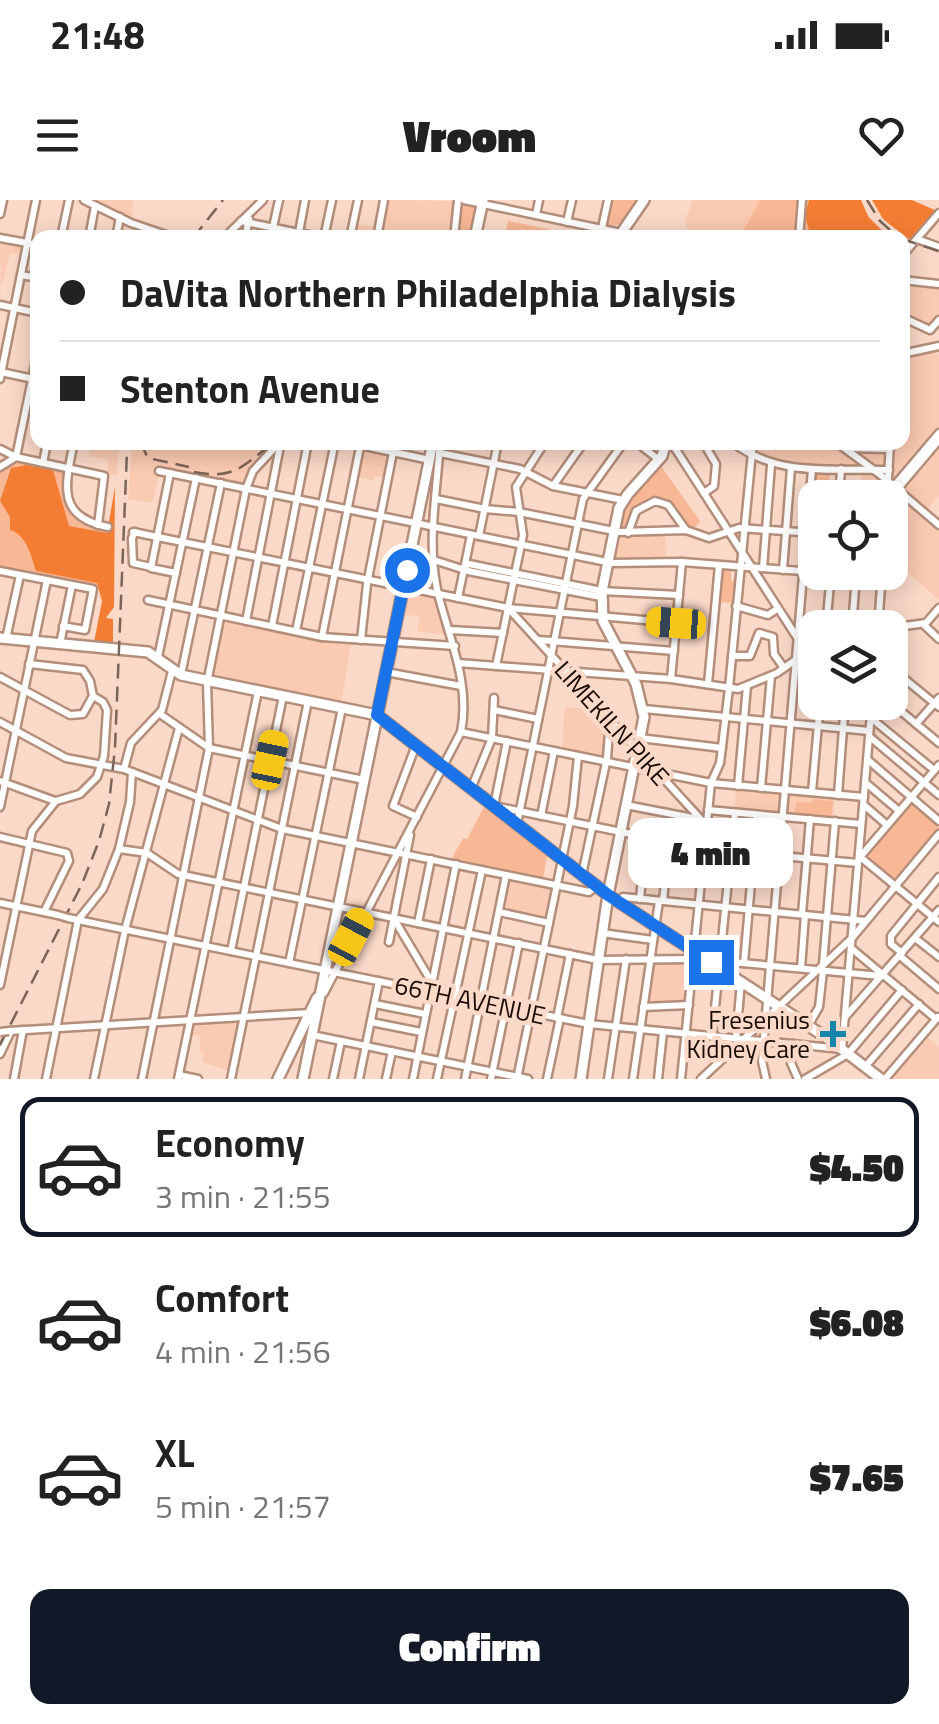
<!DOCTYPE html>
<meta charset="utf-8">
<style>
:root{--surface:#fff;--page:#f2f2f2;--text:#222;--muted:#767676;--line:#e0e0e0;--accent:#111827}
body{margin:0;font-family:"Titillium Web",sans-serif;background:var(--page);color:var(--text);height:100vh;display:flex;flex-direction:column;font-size:38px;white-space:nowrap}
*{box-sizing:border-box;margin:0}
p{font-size:32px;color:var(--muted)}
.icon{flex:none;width:55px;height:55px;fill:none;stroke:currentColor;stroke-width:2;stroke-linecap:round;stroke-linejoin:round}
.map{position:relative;height:879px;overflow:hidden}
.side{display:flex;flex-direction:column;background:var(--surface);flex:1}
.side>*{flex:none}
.guide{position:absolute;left:30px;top:30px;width:880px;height:220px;border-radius:20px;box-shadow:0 5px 25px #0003;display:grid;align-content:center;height:220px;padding:0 30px;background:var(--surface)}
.fabs{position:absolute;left:798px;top:280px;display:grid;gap:20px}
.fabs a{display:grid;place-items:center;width:110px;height:110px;border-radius:20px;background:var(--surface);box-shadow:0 5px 25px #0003;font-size:50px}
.end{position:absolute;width:45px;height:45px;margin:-22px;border:12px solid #1a73e8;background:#fff;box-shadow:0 0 0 5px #fff}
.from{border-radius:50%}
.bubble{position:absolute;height:70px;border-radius:20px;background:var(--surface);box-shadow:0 5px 25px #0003;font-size:32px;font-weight:800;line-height:70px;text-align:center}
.car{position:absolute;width:30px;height:60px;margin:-30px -15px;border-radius:12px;box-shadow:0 0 8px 2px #0007;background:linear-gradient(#f5c518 24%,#345 0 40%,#f5c518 0 76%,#345 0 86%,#f5c518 0)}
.guide b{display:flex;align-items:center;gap:35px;height:95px;font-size:38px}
.guide b+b{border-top:2px solid var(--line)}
.guide i{width:25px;height:25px;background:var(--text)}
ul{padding:18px 0 0;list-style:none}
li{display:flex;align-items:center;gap:30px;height:140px;margin:0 20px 15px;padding:0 10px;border:5px solid transparent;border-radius:20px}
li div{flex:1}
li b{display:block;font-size:38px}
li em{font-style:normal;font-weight:800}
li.on{border-color:var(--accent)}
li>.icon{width:90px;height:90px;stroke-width:1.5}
.primary-button{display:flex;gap:20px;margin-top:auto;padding:20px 30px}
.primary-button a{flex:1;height:115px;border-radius:20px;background:var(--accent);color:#fff;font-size:40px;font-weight:800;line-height:115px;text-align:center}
.status{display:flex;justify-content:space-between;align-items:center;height:70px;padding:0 50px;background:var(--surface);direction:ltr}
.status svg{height:28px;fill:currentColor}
header{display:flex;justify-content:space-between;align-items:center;height:130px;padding:0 30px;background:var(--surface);font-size:45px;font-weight:800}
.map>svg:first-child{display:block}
.built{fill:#fbcab2}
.green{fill:#f8b896}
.forest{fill:#f47d34}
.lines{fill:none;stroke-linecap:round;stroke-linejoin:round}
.minor-casing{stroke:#b48e7a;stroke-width:11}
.major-casing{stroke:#b48e7a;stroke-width:14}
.minor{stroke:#fff;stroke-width:6}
.major{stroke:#fff;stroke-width:9}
.rail{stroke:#7a6559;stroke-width:2.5;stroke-dasharray:15 8;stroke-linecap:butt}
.minor-bridge-casing{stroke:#b48e7a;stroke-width:11;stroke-linecap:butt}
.minor-bridge{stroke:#fff;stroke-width:6}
.route{stroke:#1a73e8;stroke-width:12}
.poi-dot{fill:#1585ac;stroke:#fad9c8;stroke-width:4}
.labels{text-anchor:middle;stroke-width:9;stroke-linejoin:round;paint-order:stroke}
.street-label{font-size:25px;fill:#190c05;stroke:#fad9c8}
.poi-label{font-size:25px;fill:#190c05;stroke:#fad9c8;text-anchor:end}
</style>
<div class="status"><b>21:48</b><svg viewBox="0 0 49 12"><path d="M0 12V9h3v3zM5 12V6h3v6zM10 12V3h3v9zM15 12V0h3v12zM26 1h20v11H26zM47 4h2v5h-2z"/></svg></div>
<header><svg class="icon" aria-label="menu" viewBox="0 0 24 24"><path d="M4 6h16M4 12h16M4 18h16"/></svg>Vroom<svg class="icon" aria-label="heart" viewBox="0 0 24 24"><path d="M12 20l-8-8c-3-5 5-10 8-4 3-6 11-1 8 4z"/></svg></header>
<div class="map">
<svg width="939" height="879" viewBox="0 0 939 879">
<rect width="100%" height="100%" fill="#fad9c8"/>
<!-- built -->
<g class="built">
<path d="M 90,0 L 133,0 L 132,20 Z"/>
<path d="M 387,0 L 454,1 L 449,37 L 353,38 L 356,24 L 381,28 Z"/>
<path d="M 693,0 L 760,0 L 739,37 L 689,37 L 685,21 Z"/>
<path d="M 0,40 L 25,45 L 23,55 L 10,53 L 1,89 Z"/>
<path d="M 902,82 L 939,87 L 939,116 L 930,127 L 903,114 Z"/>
<path d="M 929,148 L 939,156 L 939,295 L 925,313 L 939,325 L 939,400 L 890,357 L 890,298 L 860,297 L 862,267 L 790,266 L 753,254 L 756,243 L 902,242 L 903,154 Z"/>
<path d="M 92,243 L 119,243 L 117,275 L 107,273 L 109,260 L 89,256 Z"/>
<path d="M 132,243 L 274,243 L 248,271 L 242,284 L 161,267 L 152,303 L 128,299 Z"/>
<path d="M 363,251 L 390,257 L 385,278 L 375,276 L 373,280 L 357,277 Z"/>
<path d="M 665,335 L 666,360 L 614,361 L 622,336 Z"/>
<path d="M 409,392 L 435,398 L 447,435 L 417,431 L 420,416 L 405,415 Z"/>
<path d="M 223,421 L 351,444 L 341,505 L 210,478 Z"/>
<path d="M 584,495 L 608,522 L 605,557 L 562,548 L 565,507 L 582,508 Z"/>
<path d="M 736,591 L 835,599 L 833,620 L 734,611 Z"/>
<path d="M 509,680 L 553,689 L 546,719 L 503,710 Z"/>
<path d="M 690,763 L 685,804 L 648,805 L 653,764 Z"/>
<path d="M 238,820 L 229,871 L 202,862 L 204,853 L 199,851 L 201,836 L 191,834 L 193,823 Z"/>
<path d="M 927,836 L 939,848 L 939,879 L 890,879 Z"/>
</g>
<!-- green -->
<g class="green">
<path d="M 610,0 L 641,0 C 630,14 624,28 604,26 Z"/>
<path d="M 760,0 L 861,0 L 866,14 L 890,37 L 739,38 Z"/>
<path d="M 462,2 L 477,5 L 470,37 L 456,38 L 457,14 Z"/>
<path d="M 508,21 L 549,29 L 547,37 L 505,37 Z"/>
<path d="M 18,261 L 65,271 C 65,313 70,323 111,331 L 111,391 L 0,368 L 0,272 Z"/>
<path d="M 661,266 L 700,321 L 691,332 L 666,300 L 651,299 L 633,311 L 627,327 L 618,330 L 626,303 Z"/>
<path d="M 814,273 L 830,274 L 828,297 L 815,298 L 815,369 L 807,369 Z"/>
<path d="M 720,369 L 731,370 L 731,381 L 735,381 L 734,403 L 717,402 Z"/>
<path d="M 813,599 L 833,601 L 831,618 L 788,615 L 795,611 L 796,602 L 812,603 Z"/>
<path d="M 911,602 L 939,628 L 895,681 L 865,656 Z"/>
<path d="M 484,607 L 547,656 L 543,679 L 451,660 L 463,638 L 467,639 Z"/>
</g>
<!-- forest -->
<g class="forest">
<path d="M 809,0 L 861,0 L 869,18 L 888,37 L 811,37 L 805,16 Z"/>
<path d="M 872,0 L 912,0 L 937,11 L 910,40 L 883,19 Z"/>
<path d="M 26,265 L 53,270 L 69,326 L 107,333 L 115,287 L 114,407 L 106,418 L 113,419 L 113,442 L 94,442 L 102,401 L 97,383 L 36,371 C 31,356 27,335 10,330 L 10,317 L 0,301 L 11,268 Z"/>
</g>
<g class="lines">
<!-- minor casing -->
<g class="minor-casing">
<g id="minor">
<path d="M 84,0 L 131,23 L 175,38"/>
<path d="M 464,0 L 621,33"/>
<path d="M 0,14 L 3,0"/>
<path d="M 536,15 L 539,0"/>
<path d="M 241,21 L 323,38"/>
<path d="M 567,22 L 572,0"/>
<path d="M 273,27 L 279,0"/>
<path d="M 602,28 L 608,0"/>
<path d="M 0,38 L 38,45"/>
<path d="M 61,38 L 69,0"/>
<path d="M 89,38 L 95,6"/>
<path d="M 116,38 L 120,17"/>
<path d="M 224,38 L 263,0"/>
<path d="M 245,38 L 249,19"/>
<path d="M 298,38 L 305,0"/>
<path d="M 324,38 L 332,0"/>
<path d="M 350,38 L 358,0"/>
<path d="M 377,38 L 384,0"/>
<path d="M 454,38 L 458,0"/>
<path d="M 799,38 L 802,0"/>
<path d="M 917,39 L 939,47"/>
<path d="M 902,56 L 939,13"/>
<path d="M 21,75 L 38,78"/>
<path d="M 902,80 L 939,84"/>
<path d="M 0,105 L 38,113"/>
<path d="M 902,117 L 930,130 L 939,120"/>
<path d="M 902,154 L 939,146"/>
<path d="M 1,172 L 38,180"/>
<path d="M 0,179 L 36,0"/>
<path d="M 74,242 C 65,285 56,317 108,327"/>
<path d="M 346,242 L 430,260"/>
<path d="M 636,242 L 658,259"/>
<path d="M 671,242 L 798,439"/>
<path d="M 703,242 L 716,264 L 714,286 L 704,293"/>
<path d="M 732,242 C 779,278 833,268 889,270"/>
<path d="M 836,242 L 878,273 L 939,325"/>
<path d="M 845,248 L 890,249"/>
<path d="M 0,249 L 16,257 L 104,276 L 98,325"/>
<path d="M 440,253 L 520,269 L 553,286 L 623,300"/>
<path d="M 43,263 L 47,242"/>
<path d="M 0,267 L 16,257 L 38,150"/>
<path d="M 159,271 L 612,363 L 682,362 L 815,372"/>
<path d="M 170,273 L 151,368 L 176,373"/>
<path d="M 553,286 L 584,242"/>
<path d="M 894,286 L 939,233"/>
<path d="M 839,298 L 841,269"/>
<path d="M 887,298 L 890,242"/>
<path d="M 890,298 L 939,240"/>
<path d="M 436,299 L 485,309 L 519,312 L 619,332 L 686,330 L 709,338 L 739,328 L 815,333"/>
<path d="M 133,332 L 508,408 L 690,424"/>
<path d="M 135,332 L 132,338 L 133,363 L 151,367"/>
<path d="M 628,333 L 636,311 L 655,301 L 668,305 L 686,330"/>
<path d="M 479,336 L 498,242"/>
<path d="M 434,360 L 468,371 L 601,397"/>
<path d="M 464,367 L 469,364 L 602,391 L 679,395"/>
<path d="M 763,368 L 771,265"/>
<path d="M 783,370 L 791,268"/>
<path d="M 0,371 L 93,389 L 85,430 L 63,426"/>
<path d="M 823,372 L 881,377"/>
<path d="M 458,398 L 471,335"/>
<path d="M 148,400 L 322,437 L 455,446"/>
<path d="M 736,406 L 768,415 L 777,409"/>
<path d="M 509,409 L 706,625"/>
<path d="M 246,421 L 280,246"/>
<path d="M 923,424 L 939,439"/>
<path d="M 272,426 L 308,242"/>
<path d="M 826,428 L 831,373"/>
<path d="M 852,428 L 856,375"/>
<path d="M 878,428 L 882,372"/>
<path d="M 890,428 L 926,423 L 939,408"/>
<path d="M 450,430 L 503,433"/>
<path d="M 296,431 L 335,242"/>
<path d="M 322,437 L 361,242"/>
<path d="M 6,439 L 20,375"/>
<path d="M 361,440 L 367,384 L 395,242"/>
<path d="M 539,440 L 674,451"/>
<path d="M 60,444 L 72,385"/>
<path d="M 732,456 L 750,456 L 759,433 L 773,437 L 774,454 L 784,468"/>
<path d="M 158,457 L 196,278"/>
<path d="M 458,463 L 671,479 L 738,489 L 777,473 L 815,446"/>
<path d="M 29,464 L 83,470 L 90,481 L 93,496"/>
<path d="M 496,466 L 523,335 L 516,287 L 545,242"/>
<path d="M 890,467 L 939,507"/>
<path d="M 386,472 L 461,486"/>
<path d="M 181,475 L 221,283"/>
<path d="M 0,477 L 70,515 L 83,514 L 93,496"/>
<path d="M 671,479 L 682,362"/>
<path d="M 708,484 L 719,365"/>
<path d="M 890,502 L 939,543"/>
<path d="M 644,509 L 869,531"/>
<path d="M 494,510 L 538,519"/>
<path d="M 160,514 L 209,548 L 364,580"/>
<path d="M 871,518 L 934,570"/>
<path d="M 0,522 L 66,558 L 124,569 L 282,629 L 589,692 L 596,686"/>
<path d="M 916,524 L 939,498"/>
<path d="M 461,532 L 711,583 L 864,597"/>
<path d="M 870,537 L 939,595"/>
<path d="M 640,538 L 722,548"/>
<path d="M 507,541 L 494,606 L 705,649 L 858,663"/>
<path d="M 416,545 L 393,606 L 417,617"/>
<path d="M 868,560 L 939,621"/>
<path d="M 124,569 L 131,543 L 162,510 L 172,471"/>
<path d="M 0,581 L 55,601"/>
<path d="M 866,583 L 899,611"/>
<path d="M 738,586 L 747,486"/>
<path d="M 761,588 L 771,476"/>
<path d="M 471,589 L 492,538 L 494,498"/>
<path d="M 812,592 L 820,502"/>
<path d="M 838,595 L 845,502"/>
<path d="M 626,605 L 698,619"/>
<path d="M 864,605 L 887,625"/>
<path d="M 0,607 L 47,380"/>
<path d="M 708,610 L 861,624"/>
<path d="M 541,616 L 554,551"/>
<path d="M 517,624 L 583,299 L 624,242"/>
<path d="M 0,637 L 67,653 L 69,661 L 44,712"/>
<path d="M 119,649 L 147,653 L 178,674 L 598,760 L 693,759"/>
<path d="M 859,656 L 939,722"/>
<path d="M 861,656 L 939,565"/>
<path d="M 582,675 L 607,558 L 610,521"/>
<path d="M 640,699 L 646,637"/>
<path d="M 663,701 L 669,642"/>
<path d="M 618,702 L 623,697 L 866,721"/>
<path d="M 0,703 L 58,715"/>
<path d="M 499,712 L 549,723"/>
<path d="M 802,714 L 810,619"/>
<path d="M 68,718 L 589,824 L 842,849 L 872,502"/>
<path d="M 394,719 L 431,781"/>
<path d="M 418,723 L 431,659"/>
<path d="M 602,733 L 653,740"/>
<path d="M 915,738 L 939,757"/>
<path d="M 389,742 L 410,635"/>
<path d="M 851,748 L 936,819"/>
<path d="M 231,751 L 283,496"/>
<path d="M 902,753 L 891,744 L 891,736 L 939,677"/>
<path d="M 900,756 L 939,789"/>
<path d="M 720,761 L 881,776 L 939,710"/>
<path d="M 289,763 L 342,508"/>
<path d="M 744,763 L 757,615"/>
<path d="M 823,764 L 835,621"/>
<path d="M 801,768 L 805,715"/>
<path d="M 0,785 L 32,631 L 56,601 L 80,594 L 97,577 L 104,556 L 107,510 L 103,502 L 93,496"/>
<path d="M 324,793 L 461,532 C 471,482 448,437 437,389 C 427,342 437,289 440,242"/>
<path d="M 375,804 L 425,814"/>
<path d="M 643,807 L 689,805"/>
<path d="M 846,816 L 881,776"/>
<path d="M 557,818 L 570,754"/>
<path d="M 371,822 L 421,832"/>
<path d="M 808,826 L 819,807 L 823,771"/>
<path d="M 9,831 L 310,813"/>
<path d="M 312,835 L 528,879"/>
<path d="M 712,837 L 735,613"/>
<path d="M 736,839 L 741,782"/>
<path d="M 793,844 L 791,863 L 798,879"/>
<path d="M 0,854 L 11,831"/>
<path d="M 865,867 L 919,804"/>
<path d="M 179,875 L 198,879"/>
<path d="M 14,879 L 23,830"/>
<path d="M 46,879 L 78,720 L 103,689 L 119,649 L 130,602 L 132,572"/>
<path d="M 94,879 L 125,730 L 179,528"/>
<path d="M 142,879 L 209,548 L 207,483 L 246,289 L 253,271 L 280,242"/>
<path d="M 178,879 L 258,491"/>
<path d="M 231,879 L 308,501"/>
<path d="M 333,879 L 341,841"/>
<path d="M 359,879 L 379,781"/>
<path d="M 386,879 L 392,851"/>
<path d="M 413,879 L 456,664"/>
<path d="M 437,879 L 482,670"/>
<path d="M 465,879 L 506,675"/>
<path d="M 491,879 L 519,743"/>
<path d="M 517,879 L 573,606 L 578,556"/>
<path d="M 547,879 L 560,818"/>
<path d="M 608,879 L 626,759"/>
<path d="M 633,879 L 659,701"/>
<path d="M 658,879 L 663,832"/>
<path d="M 681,879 L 711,583 L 720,563 L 729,488 L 753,242"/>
<path d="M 701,879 L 852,738 L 939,634"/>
<path d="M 766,879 L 762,861 L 812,269"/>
<path d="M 805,879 L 848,854 L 902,790"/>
<path d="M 885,879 L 938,817"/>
</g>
</g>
<!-- major casing -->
<g class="major-casing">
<g id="major">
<path d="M 475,38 L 483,0"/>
<path d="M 618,38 L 644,0"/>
<path d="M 0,438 L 148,452 L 181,475 L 377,515 L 608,695 L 830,840 L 881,879"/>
<path d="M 278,879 L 317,798"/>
<path d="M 303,879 L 433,242"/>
<path d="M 581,879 L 608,695 L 644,517 L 636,484 L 603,421 L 602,391 L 619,308 L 628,294 L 662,256 L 666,242"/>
</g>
</g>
<!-- minor -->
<use href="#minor" class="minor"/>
<!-- major -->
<use href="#major" class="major"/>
<!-- rail -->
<g class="rail">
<path d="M 867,0 L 880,21 L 899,38"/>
<path d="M 193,38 L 223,0"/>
<path d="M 902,39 L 939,51"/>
<path d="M 140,242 L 148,258 L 189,267"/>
<path d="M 194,272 C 234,280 243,266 273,243"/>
<path d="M 0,845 L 82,684 L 99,641 L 109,604 L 115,548 L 127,251"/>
</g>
<!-- minor-bridge casing -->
<g class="minor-bridge-casing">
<g id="minor-bridge">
<path d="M 58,715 L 68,718"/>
<path d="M 0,832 L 9,831"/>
</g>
</g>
<!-- minor-bridge -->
<use href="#minor-bridge" class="minor-bridge"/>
</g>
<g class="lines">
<!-- route -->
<path class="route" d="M 407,370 L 377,515 L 608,695 L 711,762"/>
</g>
<!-- markers -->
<path class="poi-dot" d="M828 819h10v10h10v10h-10v10h-10v-10h-10v-10h10z"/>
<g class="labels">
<!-- street labels -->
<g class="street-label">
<text transform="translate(612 523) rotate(48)" y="9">LIMEKILN PIKE</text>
<text transform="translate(470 800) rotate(12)" y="9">66TH AVENUE</text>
</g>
<!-- poi labels -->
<g class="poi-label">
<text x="810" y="829">Fresenius<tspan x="810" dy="29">Kidney Care</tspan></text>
</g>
</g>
</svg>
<div class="fabs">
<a><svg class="icon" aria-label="locate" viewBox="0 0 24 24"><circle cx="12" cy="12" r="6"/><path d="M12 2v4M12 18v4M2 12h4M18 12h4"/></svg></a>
<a><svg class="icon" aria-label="layers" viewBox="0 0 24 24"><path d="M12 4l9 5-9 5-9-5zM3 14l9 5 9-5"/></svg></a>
</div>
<i class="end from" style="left:407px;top:370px"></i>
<i class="end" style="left:711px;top:762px"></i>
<div class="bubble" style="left:628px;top:618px;width:165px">4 min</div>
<i class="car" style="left:676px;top:423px;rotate:274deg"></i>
<i class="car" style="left:270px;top:560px;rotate:12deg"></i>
<i class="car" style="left:351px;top:737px;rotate:28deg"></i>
<div class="guide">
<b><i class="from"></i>DaVita Northern Philadelphia Dialysis</b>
<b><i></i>Stenton Avenue</b>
</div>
</div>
<section class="side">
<ul>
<li class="on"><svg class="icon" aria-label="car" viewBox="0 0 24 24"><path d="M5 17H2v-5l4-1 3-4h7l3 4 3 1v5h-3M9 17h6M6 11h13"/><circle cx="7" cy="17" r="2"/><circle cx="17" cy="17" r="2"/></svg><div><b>Economy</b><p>3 min · 21:55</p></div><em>$4.50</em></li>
<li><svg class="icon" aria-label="car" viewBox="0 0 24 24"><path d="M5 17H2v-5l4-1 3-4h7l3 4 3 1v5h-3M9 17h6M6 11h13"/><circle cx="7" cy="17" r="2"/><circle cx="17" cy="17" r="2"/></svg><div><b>Comfort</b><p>4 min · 21:56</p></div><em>$6.08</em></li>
<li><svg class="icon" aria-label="car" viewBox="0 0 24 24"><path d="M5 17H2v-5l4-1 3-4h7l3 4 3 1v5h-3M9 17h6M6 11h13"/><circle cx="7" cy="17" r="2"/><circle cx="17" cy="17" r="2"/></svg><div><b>XL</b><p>5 min · 21:57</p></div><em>$7.65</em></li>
</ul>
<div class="primary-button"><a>Confirm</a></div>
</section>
